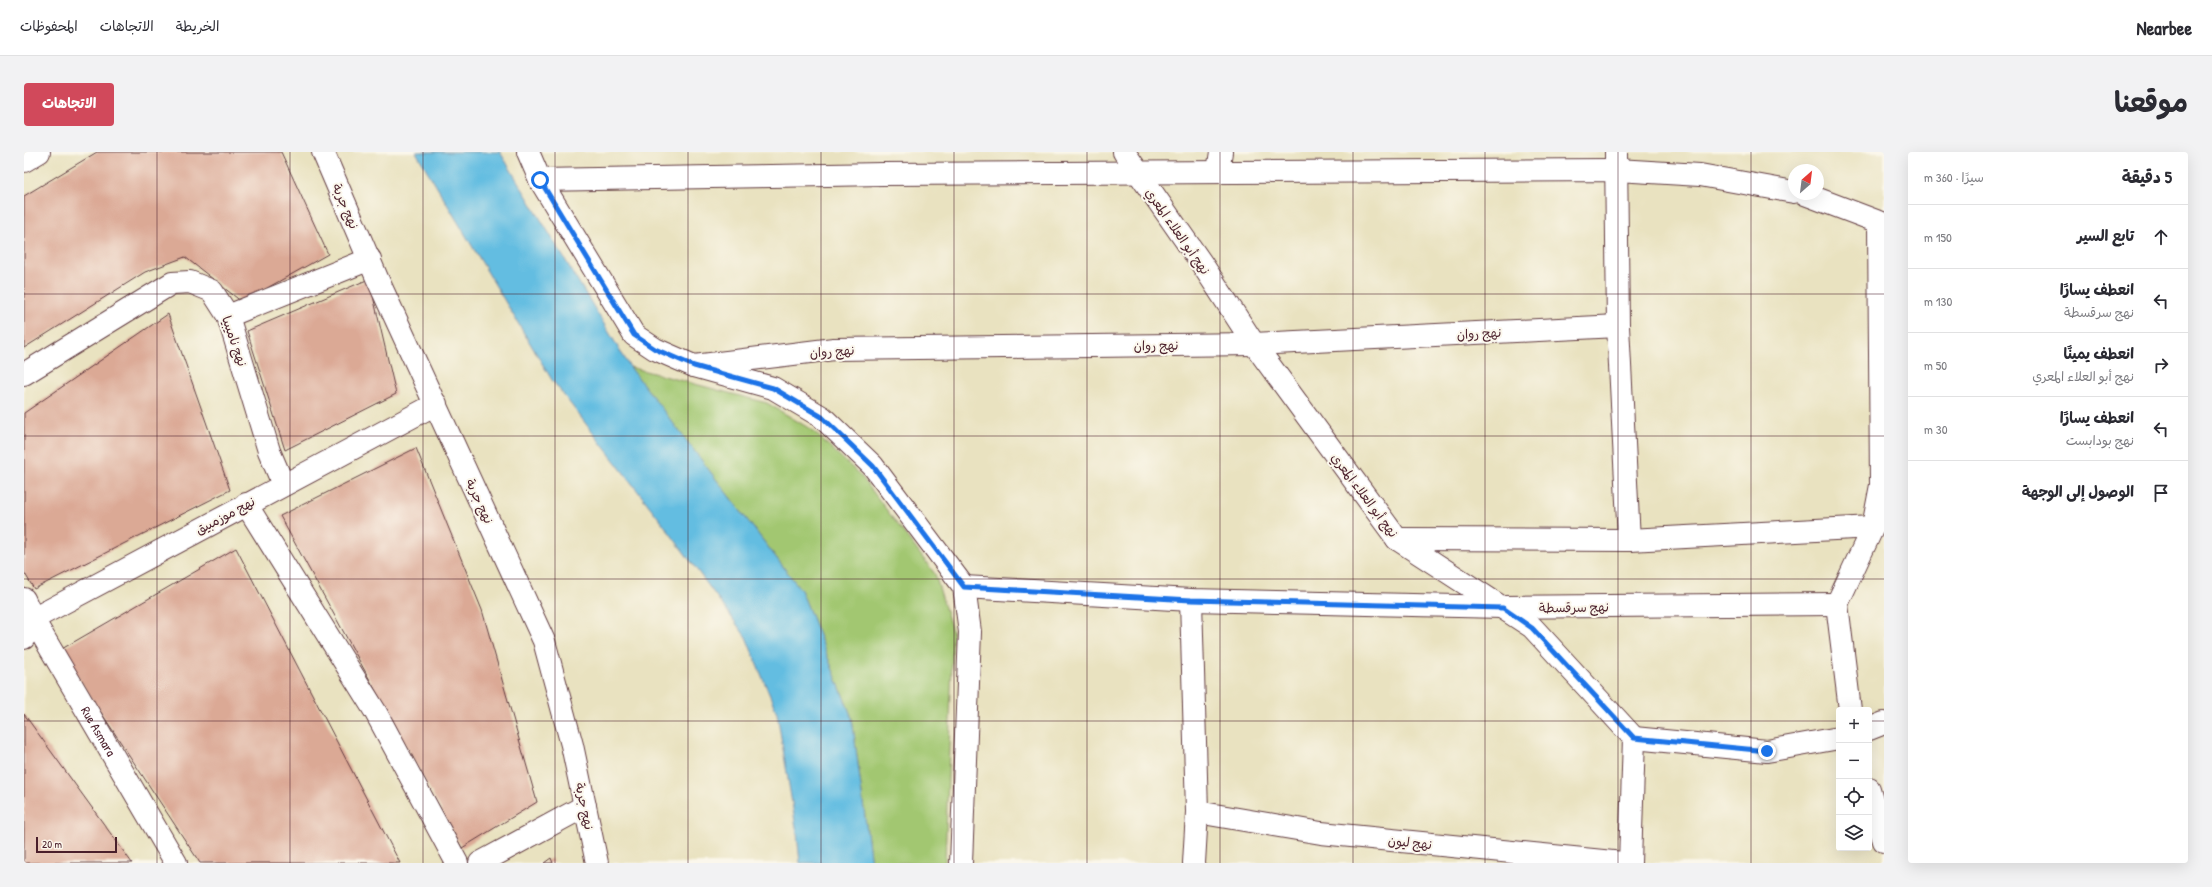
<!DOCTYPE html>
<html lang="ar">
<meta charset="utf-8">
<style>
:root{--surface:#fff;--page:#f2f2f3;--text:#2b2b33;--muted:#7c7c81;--line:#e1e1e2;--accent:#d1495b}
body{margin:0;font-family:"Patrick Hand","Playpen Sans Arabic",sans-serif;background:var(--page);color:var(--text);direction:rtl}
.controls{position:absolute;right:12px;bottom:12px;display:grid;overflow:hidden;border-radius:4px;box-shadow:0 4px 16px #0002}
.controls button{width:36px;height:36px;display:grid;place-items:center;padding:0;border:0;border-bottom:1px solid var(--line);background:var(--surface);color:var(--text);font:20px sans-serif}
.compass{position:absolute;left:1764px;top:12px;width:36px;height:36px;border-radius:50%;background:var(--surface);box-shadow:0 4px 16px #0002;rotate:28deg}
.scale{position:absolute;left:12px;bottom:10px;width:81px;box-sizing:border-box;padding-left:4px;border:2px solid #4a1f2b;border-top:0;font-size:11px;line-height:14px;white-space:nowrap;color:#4a1f2b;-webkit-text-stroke:3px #fbf7ec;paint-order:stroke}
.stop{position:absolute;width:12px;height:12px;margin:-9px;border:3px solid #1a73e8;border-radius:50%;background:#fff}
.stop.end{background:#1a73e8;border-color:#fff;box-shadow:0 1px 4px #0008}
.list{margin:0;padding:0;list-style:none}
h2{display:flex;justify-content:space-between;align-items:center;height:52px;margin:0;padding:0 16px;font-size:17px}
h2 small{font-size:13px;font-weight:400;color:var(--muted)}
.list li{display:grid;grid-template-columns:26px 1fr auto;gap:12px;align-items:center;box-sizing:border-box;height:64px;padding:0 16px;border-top:1px solid var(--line)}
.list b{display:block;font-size:15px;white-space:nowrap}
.list p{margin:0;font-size:13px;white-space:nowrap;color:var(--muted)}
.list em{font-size:13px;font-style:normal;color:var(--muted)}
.icon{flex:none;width:22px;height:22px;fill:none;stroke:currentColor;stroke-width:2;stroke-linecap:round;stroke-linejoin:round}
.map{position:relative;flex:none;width:1860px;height:711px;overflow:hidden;direction:ltr;border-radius:4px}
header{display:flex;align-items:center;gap:24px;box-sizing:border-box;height:56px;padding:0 20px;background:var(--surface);border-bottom:1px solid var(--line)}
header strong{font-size:19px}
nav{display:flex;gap:22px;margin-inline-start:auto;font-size:14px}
.intro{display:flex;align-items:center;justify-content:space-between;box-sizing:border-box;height:96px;padding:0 24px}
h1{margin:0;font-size:28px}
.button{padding:10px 18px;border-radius:4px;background:var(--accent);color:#fff;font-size:14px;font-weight:700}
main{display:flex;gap:24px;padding:0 24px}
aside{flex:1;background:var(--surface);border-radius:4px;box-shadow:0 4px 16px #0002}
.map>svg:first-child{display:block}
.green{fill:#a2c771;stroke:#76734e}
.water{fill:#64bde1;stroke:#576e86}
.building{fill:#dba995}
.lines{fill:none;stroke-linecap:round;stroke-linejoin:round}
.minor-casing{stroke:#623c41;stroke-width:24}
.minor{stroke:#fff;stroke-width:22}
.route{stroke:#1a73e8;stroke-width:5}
.grid{fill:none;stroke:#4a1f2b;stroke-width:1;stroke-opacity:0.55}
.labels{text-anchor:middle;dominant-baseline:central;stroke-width:4;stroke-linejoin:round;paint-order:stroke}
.street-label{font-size:13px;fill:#4a1f2b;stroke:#fbf7ec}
</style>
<header>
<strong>Nearbee</strong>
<nav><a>الخريطة</a><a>الاتجاهات</a><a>المحفوظات</a></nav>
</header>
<div class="intro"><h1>موقعنا</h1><a class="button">الاتجاهات</a></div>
<main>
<aside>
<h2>5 دقيقة<small>سيرًا · 360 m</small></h2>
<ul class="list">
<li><svg class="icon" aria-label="ahead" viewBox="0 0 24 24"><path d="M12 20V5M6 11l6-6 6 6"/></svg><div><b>تابع السير</b></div><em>150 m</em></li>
<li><svg class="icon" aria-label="left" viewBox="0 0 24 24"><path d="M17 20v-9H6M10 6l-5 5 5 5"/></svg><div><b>انعطف يسارًا</b><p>نهج سرقسطة</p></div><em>130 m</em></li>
<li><svg class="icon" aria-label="right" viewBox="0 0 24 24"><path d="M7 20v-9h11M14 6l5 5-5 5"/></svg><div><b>انعطف يمينًا</b><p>نهج أبو العلاء المعري</p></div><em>50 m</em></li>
<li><svg class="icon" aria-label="left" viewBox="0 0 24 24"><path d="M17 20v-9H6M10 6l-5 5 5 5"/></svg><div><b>انعطف يسارًا</b><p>نهج بودابست</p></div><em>30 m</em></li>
<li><svg class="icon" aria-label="arrive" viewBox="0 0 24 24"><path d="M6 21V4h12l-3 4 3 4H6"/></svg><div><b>الوصول إلى الوجهة</b></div></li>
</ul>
</aside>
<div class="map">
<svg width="1860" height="711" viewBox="0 0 1860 711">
<rect width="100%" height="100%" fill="#fbf7ec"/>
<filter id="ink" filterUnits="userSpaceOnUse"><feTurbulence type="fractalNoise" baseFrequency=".025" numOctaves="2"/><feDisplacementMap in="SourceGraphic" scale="8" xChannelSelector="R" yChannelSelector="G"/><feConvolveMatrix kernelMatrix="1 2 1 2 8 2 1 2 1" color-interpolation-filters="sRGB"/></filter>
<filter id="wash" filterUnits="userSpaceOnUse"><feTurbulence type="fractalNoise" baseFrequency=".012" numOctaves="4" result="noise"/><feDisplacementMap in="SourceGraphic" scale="16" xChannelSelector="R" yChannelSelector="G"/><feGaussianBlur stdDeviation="0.9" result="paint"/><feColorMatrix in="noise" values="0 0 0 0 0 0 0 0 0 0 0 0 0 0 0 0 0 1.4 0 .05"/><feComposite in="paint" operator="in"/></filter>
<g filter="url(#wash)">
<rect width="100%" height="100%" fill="#e9e2c0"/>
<path class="green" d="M606 215 743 251 788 278 837 324 911 422 929 482 921 711H847L828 566 777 438Z"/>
<path class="water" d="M392 0H476L606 215 777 438 828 566 847 711H776L773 681 753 561 722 485 640 373 528 228Z"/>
<g id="blocks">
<g class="building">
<path d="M73 0H257L304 102 218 150 161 105 121 120 0 196V44Z"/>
<path d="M345 127 372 242 261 298 223 179Z"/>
<path d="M144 162 206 338 10 437 0 420V261Z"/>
<path d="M392 296 458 458 513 650 438 696 256 364Z"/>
<path d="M212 396 376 711H176L36 498Z"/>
<path d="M0 562 108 711H0Z"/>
<path d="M527 706 529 711H520Z"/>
</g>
</g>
</g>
<g filter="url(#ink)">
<use href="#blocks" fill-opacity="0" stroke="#623c41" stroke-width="1"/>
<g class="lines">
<g class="minor-casing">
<g id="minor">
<path d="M299 0 353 126 520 489 548 593 573 711"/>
<path d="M504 0 516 28 610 183 631 197 670 214 749 236 798 265 849 314 940 435 946 480 937 711"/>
<path d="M1100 0 1178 112 1230 192 1373 387 1508 475 1610 586 1606 711"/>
<path d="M1592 0 1594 174 1605 388"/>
<path d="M0 9 15 0"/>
<path d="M1194 19 1197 0"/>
<path d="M516 28 859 22 1593 18 1676 23 1770 40"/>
<path d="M1781 42 1860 72"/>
<path d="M204 164 346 107"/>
<path d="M670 214 810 197 1230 192 1594 174"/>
<path d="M0 222 148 131 166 130 188 139 204 164 245 299 259 332"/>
<path d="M222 352 351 559 433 711"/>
<path d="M1373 387 1605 388 1849 375 1857 333 1855 70"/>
<path d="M940 435 1167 448 1479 455 1813 452"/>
<path id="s1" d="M0 447 9 467 152 711"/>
<path d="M1167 448 1173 660 1170 711"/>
<path d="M1813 452 1826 558"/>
<path d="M1813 452 1849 375"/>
<path d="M0 486 9 467 412 252"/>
<path d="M1845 577 1860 571"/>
<path d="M1610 586 1743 599 1815 586"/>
<path d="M1845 637 1860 689"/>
<path d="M1173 660 1297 681 1599 711"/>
<path d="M456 711 561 654"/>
</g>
</g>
<use href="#minor" class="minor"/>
</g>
</g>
<g class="lines" filter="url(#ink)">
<path class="route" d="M516 28 610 183 631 197 670 214 749 236 798 265 849 314 940 435 1167 448 1479 456 1508 476 1610 586 1743 599"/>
</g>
<path class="grid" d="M133 0V711M266 0V711M399 0V711M531 0V711M664 0V711M797 0V711M930 0V711M1063 0V711M1196 0V711M1329 0V711M1461 0V711M1594 0V711M1727 0V711M0 142H1860M0 284H1860M0 427H1860M0 569H1815M1845 569H1860"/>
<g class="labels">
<g class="street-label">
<text transform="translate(322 54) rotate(67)">نهج جربة</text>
<text transform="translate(1154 79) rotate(55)">نهج أبو العلاء المعري</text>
<text transform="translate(1455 181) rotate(-3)">نهج روان</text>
<text transform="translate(211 189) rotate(71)">نهج ناميبيا</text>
<text transform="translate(1132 193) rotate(-1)">نهج روان</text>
<text transform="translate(808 199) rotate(-4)">نهج روان</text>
<text transform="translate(1341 343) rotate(53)">نهج أبو العلاء المعري</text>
<text transform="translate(456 349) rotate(65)">نهج جربة</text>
<text transform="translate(201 363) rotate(-28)">نهج موزمبيق</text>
<text transform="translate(1550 455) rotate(-1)">نهج سرقسطة</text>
<text stroke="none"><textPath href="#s1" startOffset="152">Rue Asmara</textPath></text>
<text transform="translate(561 654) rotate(78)">نهج جربة</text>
<text transform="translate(1386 690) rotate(6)">نهج ليون</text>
</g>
</g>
</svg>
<div class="controls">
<button>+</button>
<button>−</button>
<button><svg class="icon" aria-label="locate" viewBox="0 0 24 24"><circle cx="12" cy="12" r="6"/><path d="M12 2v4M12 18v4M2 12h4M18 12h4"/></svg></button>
<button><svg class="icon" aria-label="layers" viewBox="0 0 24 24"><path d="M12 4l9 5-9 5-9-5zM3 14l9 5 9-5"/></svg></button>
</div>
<svg class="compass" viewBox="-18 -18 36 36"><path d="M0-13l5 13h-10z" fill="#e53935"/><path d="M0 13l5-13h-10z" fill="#7c7c81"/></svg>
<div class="scale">20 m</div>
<div class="stop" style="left:516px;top:28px"></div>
<div class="stop end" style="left:1743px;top:599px"></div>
</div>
</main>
